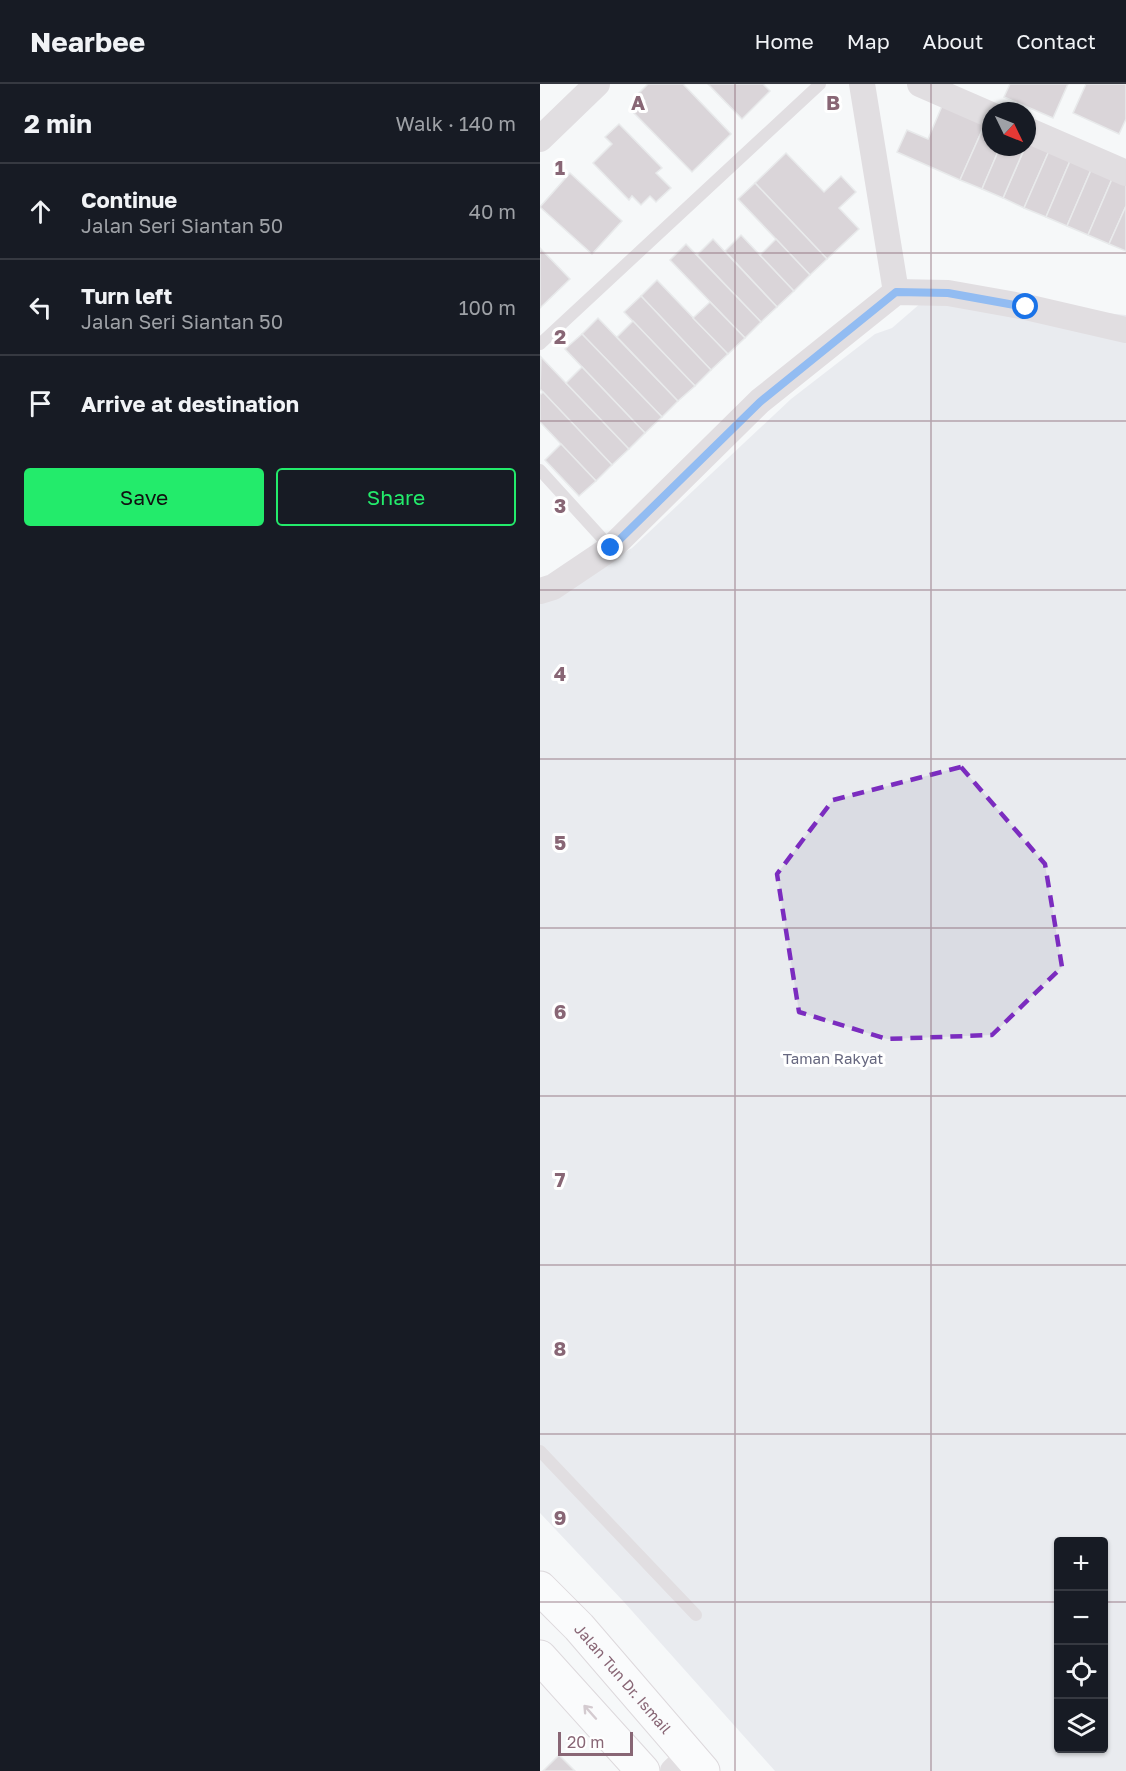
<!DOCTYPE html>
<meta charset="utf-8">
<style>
:root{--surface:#171b24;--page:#20242c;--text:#f1f3f6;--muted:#9ea1a6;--line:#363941;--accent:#23eb6b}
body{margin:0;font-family:"Golos Text",sans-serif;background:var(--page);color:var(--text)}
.controls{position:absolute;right:18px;bottom:18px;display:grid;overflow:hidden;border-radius:6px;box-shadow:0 2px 4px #0004}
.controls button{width:54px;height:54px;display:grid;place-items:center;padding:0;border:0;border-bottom:2px solid var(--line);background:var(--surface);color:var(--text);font:30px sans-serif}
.compass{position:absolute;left:442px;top:18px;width:54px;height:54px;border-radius:50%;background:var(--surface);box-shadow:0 2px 4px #0004;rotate:133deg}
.scale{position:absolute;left:18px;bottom:15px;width:75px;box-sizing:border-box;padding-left:6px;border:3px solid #886675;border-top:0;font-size:16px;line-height:21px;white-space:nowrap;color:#886675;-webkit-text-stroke:4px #fff;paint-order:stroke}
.stop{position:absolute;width:18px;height:18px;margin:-14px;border:4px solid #1a73e8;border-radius:50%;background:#fff}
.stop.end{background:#1a73e8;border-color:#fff;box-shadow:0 2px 6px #0008}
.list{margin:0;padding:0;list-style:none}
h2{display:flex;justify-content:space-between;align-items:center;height:78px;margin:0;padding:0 24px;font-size:26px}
h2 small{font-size:20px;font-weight:400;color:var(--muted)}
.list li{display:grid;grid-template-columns:39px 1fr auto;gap:18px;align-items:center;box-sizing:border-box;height:96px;padding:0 24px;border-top:2px solid var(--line)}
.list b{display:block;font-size:22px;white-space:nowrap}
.list p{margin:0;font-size:20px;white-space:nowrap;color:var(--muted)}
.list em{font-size:20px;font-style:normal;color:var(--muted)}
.actions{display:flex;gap:12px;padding:18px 24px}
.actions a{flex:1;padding:14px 0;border:2px solid var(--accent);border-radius:6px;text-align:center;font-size:21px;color:var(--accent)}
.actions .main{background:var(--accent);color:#111}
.icon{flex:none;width:33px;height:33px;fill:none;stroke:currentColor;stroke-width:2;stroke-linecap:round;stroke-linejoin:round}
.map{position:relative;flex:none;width:586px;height:1687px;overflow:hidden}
header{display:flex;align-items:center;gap:36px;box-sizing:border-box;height:84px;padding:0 30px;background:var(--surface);border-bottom:2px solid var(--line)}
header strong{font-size:28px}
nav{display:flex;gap:33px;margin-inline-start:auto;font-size:21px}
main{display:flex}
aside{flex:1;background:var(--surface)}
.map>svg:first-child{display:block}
.green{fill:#dadce3;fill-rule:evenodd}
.building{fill:#b9aab2;stroke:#d8dada;stroke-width:1.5}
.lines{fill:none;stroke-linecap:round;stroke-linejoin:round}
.secondary-casing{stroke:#bfb3b8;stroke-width:35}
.lane{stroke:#c8bfc3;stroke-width:12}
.street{stroke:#c8bfc3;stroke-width:26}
.secondary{stroke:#fff;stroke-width:33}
.oneway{stroke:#ac949e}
.route{stroke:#1a73e8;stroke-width:8}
.marked{fill:none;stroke:#7b2cbf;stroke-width:4.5;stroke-dasharray:12 8;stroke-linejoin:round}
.grid{fill:none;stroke:#886675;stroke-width:1.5;stroke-opacity:0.55}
.labels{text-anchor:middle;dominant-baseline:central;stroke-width:6;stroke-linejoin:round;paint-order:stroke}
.park-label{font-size:15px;fill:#66677f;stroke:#fff}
.street-label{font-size:15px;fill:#886675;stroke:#fff}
.grid-label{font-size:20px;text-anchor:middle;font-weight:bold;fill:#886675;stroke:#fff;stroke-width:6;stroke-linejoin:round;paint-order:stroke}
</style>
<header>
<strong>Nearbee</strong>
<nav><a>Home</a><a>Map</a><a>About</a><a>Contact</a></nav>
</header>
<main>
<aside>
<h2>2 min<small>Walk · 140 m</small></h2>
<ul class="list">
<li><svg class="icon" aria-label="ahead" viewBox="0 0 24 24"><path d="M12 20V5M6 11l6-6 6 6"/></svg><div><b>Continue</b><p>Jalan Seri Siantan 50</p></div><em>40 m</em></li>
<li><svg class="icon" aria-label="left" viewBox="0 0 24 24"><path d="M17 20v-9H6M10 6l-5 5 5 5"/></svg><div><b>Turn left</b><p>Jalan Seri Siantan 50</p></div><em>100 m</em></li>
<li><svg class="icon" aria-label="arrive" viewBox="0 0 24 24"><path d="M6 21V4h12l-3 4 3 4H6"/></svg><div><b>Arrive at destination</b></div></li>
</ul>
<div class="actions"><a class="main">Save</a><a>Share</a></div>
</aside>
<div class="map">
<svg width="586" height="1687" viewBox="0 0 586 1687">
<rect width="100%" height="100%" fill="#f6f8f9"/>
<path class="green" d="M389 212 586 231V1687H235L84 1518 0 1429V518L92 464 251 315 335 250 352 244ZM518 1458H564V1664H518Z"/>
<g class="building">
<path d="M108 0H143L191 50 152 88 93 28 105 17 98 10Z"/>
<path d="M168 0H223L230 7 202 35Z"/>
<path d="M470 0H528L513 34 464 13Z"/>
<path d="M546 0H586V35L579 50 533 29Z"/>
<path d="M405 15 448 33 420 96 357 68 367 46 388 55Z"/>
<path d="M448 33 451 34V63H460L442 105 420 96Z"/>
<path d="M79 40 122 84 116 89 131 104 116 118 110 112 101 121 92 112 89 116 53 79 72 60 65 53Z"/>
<path d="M487 59 512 60 484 124 463 114Z"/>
<path d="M512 60 533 70 506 133 484 124Z"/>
<path d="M460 63H485L463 114 442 105Z"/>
<path d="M246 69 284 108 301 92 316 108 299 124 319 145 287 175 215 99Z"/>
<path d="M533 70 554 79 527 142 506 133Z"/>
<path d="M554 79 575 88 548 151 527 142Z"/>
<path d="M575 88 586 93V122L569 160 548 151Z"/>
<path d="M30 89 82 137 52 170 0 123Z"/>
<path d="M215 99 287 175 270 191 198 115Z"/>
<path d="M586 122V167L569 160Z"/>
<path d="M201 151 254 207 237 223 185 167Z"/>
<path d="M173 155 237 223 221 238 157 171Z"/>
<path d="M236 155 270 191 254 207 220 171Z"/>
<path d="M146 160 221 238 205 254 130 176Z"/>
<path d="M0 164 30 195 0 224Z"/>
<path d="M117 196 188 270 171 286 101 212Z"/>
<path d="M101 212 171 286 155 302 84 228Z"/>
<path d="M170 218 205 254 188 270 153 234Z"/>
<path d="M58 234 138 317 122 333 42 250Z"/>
<path d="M93 237 155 302 138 317 77 253Z"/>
<path d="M42 250 122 333 105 349 25 265Z"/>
<path d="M1 273 89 365 72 381 0 305Z"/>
<path d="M42 283 105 349 89 365 26 299Z"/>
<path d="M3 308 72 381 56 397 0 338V311Z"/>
<path d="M21 360 56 397 39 412 5 376Z"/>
<path d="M19 1671 35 1687H3Z"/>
</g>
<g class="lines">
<g class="secondary-casing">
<g id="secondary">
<path id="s1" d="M0 1504 39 1543 163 1687"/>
<path d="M0 1573 103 1687"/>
</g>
</g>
<g class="lane">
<path d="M0 260 280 0"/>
<path d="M0 386 71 464"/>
<path d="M0 1367 156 1531"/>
</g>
<g class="street">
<path d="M322 0 356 208"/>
<path d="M380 0 451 31"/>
<path d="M487 46 586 89"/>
<path d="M0 55 57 0"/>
<path d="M0 507 13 503 71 464 220 317 356 208 408 209 486 223 586 246"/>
<path d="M133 1687 150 1671"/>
</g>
<use href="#secondary" class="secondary"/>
</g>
<defs><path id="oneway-shaft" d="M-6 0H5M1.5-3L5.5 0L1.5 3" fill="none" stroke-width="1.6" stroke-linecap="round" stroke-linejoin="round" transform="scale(1.5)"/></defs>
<use class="oneway" href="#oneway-shaft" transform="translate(50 1628) rotate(-132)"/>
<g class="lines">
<path class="route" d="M71 464 220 318 356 208 408 209 486 223"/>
</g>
<path d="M0 0H586V1687H0ZM421 683 505 780 522 883 452 951 347 955 259 928 237 790 293 716Z" fill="#f6f8f9" fill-opacity=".55" fill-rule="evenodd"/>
<path class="marked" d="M421 683 505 780 522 883 452 951 347 955 259 928 237 790 293 716Z"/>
<path class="grid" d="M195 0V1687M391 0V1687M0 169H586M0 337H586M0 506H586M0 675H586M0 844H586M0 1012H586M0 1181H586M0 1350H586M0 1518H518M564 1518H586"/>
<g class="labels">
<g class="park-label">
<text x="293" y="974">Taman Rakyat</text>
</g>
<g class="street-label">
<text stroke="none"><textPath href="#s1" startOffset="123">Jalan Tun Dr. Ismail</textPath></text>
</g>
</g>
<g class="grid-label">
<text x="98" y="26">A</text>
<text x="293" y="26">B</text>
<text x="20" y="91">1</text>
<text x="20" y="260">2</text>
<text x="20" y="429">3</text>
<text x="20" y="597">4</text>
<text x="20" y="766">5</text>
<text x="20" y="935">6</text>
<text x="20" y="1103">7</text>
<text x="20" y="1272">8</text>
<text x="20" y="1441">9</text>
</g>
</svg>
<div class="controls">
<button>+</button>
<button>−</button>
<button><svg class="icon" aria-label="locate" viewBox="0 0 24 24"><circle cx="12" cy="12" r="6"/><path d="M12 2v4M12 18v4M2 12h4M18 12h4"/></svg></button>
<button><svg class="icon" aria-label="layers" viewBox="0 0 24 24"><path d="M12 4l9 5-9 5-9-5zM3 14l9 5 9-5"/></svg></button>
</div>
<svg class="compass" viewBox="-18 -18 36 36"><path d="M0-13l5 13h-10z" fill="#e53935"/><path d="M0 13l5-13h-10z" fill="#9ea1a6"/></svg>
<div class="scale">20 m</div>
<div class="stop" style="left:486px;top:223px"></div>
<div class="stop end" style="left:71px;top:464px"></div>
</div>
</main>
